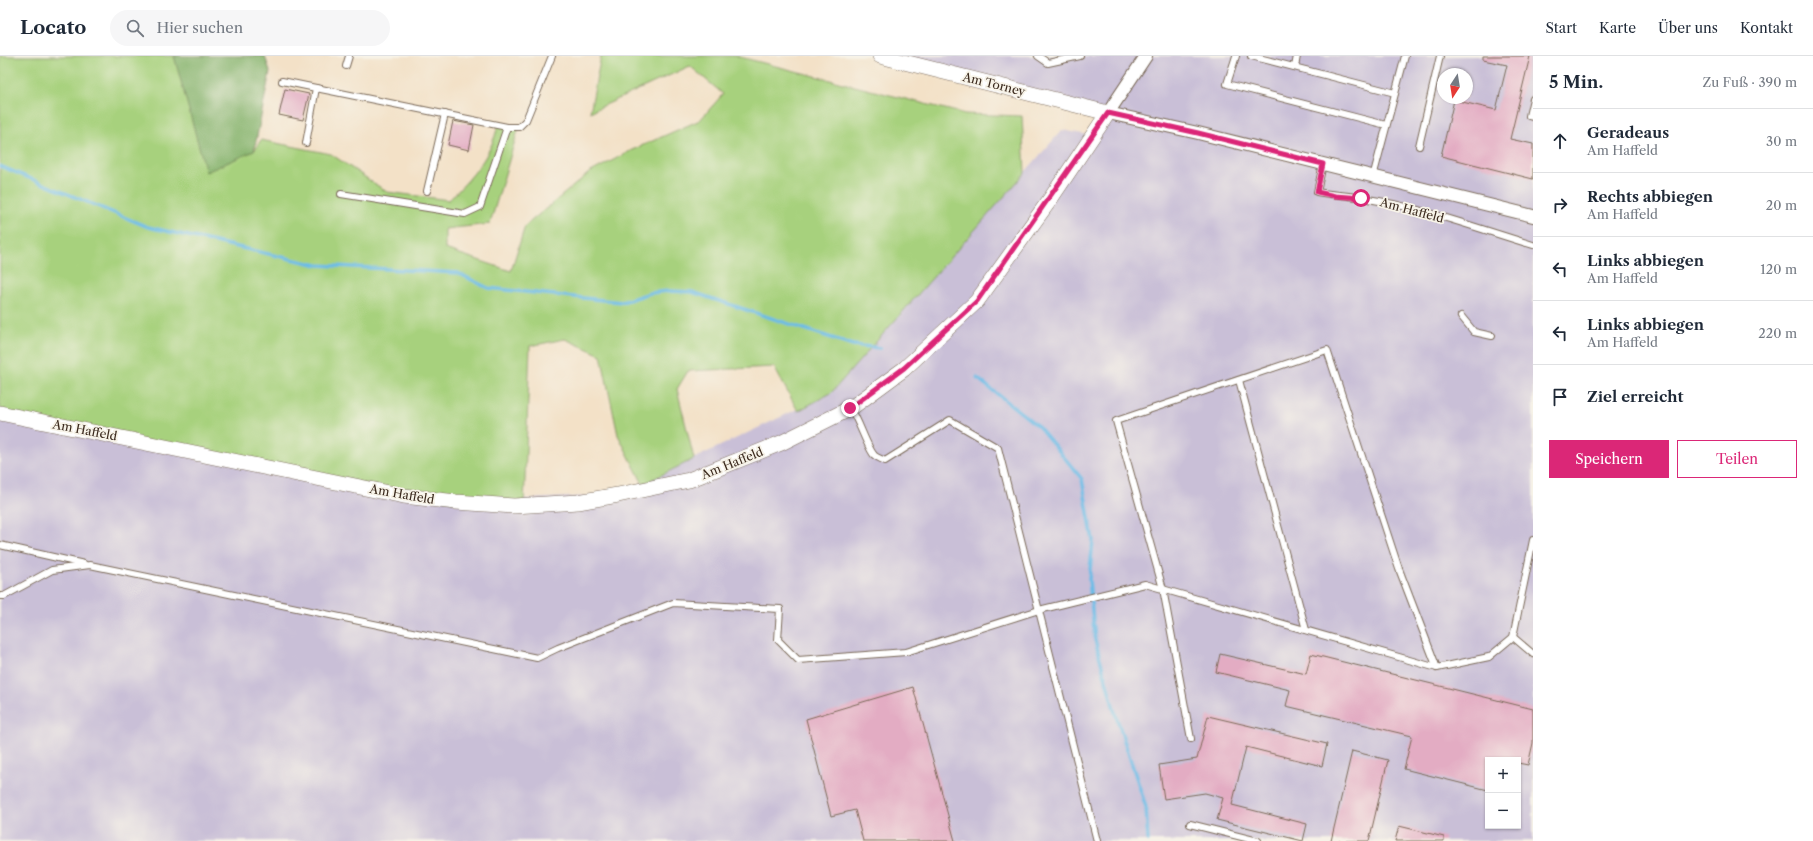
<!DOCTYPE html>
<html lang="de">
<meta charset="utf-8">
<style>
:root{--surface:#fff;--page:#f6f6f7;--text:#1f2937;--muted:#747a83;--line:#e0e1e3;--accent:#db2777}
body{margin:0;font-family:"Libre Caslon Text",serif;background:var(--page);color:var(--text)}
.controls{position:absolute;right:12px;bottom:12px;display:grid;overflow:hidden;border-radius:0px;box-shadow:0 1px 3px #0004}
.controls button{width:36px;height:36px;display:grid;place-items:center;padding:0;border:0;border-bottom:1px solid var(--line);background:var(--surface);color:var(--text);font:20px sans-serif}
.compass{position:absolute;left:1437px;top:12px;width:36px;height:36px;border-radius:50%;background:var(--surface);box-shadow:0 1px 3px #0004;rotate:192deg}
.stop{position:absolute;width:12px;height:12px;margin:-9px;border:3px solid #db2777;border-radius:50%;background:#fff}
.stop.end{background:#db2777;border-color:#fff;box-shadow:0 1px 4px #0008}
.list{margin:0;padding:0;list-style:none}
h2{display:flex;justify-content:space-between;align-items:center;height:52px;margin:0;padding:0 16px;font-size:17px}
h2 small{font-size:13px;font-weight:400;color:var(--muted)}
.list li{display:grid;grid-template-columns:26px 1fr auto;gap:12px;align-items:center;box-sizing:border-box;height:64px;padding:0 16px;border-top:1px solid var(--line)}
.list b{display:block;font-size:15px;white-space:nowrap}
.list p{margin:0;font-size:13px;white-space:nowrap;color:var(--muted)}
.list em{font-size:13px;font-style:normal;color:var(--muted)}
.actions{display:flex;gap:8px;padding:12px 16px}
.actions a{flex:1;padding:9px 0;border:1px solid var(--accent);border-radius:0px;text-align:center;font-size:14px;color:var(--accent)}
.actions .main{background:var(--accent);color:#fff}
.icon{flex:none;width:22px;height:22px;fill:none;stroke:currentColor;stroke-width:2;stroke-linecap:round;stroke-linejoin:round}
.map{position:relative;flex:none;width:1533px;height:785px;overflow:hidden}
header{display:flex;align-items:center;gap:24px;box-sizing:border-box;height:56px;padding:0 20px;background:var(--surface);border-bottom:1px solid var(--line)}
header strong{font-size:19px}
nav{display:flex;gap:22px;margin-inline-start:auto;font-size:14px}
.search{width:280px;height:36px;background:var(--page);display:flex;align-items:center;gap:10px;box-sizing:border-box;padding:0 14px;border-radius:22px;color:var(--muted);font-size:15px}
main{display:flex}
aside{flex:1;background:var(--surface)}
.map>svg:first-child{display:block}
.industrial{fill:#c9bfd7;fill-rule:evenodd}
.green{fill:#a7d17d;stroke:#717e4e}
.forest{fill:#85b36c;stroke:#606e45}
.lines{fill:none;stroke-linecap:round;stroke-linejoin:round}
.stream{stroke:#6cbce7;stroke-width:3.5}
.building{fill:#e3acc3}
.service-casing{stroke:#7b6a59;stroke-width:8}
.minor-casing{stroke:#7b6a59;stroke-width:14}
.tertiary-casing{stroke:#7b6a59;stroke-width:16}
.service{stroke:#fff;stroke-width:6}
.minor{stroke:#fff;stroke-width:12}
.tertiary{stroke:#fff;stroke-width:15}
.route{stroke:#db2777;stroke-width:5}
.labels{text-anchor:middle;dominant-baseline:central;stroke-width:3.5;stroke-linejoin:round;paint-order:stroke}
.street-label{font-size:12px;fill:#3b2a1e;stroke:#f7f3e8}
</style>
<header>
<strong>Locato</strong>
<div class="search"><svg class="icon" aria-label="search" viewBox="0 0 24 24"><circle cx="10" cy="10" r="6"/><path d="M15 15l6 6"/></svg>Hier suchen</div>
<nav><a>Start</a><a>Karte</a><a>Über uns</a><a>Kontakt</a></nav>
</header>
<main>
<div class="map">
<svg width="1533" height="785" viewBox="0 0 1533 785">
<rect width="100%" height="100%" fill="#f7f3e8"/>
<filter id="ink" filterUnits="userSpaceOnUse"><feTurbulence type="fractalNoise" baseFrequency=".025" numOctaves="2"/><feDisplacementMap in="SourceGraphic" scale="8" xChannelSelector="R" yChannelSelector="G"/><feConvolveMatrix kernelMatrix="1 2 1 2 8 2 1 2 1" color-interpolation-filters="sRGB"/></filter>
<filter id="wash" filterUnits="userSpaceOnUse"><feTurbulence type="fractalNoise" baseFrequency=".012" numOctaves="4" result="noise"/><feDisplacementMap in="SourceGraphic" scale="16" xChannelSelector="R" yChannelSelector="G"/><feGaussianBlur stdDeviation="0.9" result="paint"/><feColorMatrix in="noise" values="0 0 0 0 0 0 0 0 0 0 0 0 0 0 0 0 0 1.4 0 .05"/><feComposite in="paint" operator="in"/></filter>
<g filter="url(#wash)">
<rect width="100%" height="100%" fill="#f3e1c7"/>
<path class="industrial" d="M880 0H1533V785H0V357L456 446 618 439 831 337 1062 74 1093 80 1108 58ZM1443 18H1467V42H1443ZM1488 704H1518V770H1488Z"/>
<path class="green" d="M0 0H178L254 95 261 84 331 98 387 136 449 144C471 122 491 101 498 69L519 71 490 168 445 173V193L511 215 525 170 589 117 632 94 700 64 723 38 690 10 590 56 601 0H736L965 58 1022 60 1025 117 831 337 798 355 774 311 688 315 677 333 694 403 643 428 618 379 601 299 565 283 530 290 524 450 456 446 0 357Z"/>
<path class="forest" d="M174 0H265L270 16 254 95 206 116Z"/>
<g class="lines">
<g class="stream">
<path d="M0 110 148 171 318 209 458 217 488 232 622 246 650 237 669 235 692 236 853 289 880 292"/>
<path d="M977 322 1039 371 1082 423 1093 484 1089 524 1095 584 1115 657 1146 751 1148 785"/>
</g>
</g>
<g id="blocks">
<g class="building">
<path d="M1483 0H1530L1510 83 1533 88V123L1441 100 1454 44 1496 54 1507 9 1483 4Z"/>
<path d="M285 33 309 38 303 64 279 59Z"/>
<path d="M453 65 474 69 469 94 448 89Z"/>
<path d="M1220 598 1306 618 1311 598 1533 653V687L1528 709 1518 707V704H1488V734L1404 713 1412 680 1286 650 1290 634 1216 616Z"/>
<path d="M913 631 955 785H863L855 754 831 760 806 663Z"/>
<path d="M1208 660 1327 688 1322 710 1246 691 1232 749 1307 768 1303 785 1217 764 1223 742 1205 737 1164 743 1159 709 1197 703Z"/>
<path d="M1352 695 1388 704 1369 785H1331Z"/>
<path d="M1399 770 1444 781V785H1395Z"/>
</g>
</g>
</g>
<g filter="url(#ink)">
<use href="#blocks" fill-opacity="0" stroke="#7b6a59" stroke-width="1"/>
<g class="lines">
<g class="service-casing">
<g id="service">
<path d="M1038 0 1048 7 1080 0"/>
<path d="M1236 0 1227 28 1386 69"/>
<path d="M1251 0 1395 37"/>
<path d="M346 10 349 0"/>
<path d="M1295 11 1297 0"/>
<path d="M282 25 316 32 306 87"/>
<path d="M316 32 507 71"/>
<path d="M1533 43 1529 60 1533 61"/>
<path d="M1419 90 1440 0"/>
<path d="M1323 108 1317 136C1332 139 1347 139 1362 142 1420 151 1477 172 1533 189"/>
<path d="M1373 121 1405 0"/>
<path d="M427 135 445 58"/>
<path d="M341 138 465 158 480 151 507 71H519L526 64 552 0"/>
<path d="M1461 260 1474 276 1492 280"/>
<path d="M1239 324 1306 574"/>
<path d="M851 353C859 365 867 391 874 399 877 402 882 403 885 405L950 364 998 392 1097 785"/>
<path d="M0 489 84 508"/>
<path d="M0 540H4L52 514 90 509 537 602 558 592 673 547 780 553 778 584 798 604 906 596 1039 554 1145 528 1437 612 1489 601 1513 581 1533 484"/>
<path d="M1513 581 1533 598"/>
<path d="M1191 683 1163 533 1116 365 1327 294 1399 513 1437 612"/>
<path d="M1190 768 1258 785"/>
</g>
</g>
<g class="minor-casing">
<path id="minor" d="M1146 0 1108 57 1198 77 1533 160"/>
</g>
<g class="tertiary-casing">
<path id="tertiary" d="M0 357 404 440 456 446 514 450 578 446 618 439 689 424 781 387 851 352 904 313 977 245 1049 145 1108 57 880 0"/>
</g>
<use href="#service" class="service"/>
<use href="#minor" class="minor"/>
<use href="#tertiary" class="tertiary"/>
</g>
</g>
<g class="lines" filter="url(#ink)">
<path class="route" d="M850 352 904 312 977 245 1108 57 1198 77 1323 108 1317 136 1335 140 1361 142"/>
</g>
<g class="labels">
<g class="street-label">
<text transform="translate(994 28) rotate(14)">Am Torney</text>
<text transform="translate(1412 154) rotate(15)">Am Haffeld</text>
<text transform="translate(85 374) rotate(11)">Am Haffeld</text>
<text transform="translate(732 407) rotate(-22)">Am Haffeld</text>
<text transform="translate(402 438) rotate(10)">Am Haffeld</text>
</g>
</g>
</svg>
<div class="controls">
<button>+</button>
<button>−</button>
</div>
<svg class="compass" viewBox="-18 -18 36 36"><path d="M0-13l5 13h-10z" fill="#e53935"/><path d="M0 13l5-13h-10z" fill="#747a83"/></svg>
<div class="stop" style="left:1361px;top:142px"></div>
<div class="stop end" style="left:850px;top:352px"></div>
</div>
<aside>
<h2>5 Min.<small>Zu Fuß · 390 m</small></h2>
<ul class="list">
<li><svg class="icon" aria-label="ahead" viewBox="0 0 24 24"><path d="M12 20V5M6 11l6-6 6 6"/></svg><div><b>Geradeaus</b><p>Am Haffeld</p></div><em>30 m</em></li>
<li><svg class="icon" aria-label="right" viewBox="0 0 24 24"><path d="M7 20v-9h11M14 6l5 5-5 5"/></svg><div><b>Rechts abbiegen</b><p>Am Haffeld</p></div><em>20 m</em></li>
<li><svg class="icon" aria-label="left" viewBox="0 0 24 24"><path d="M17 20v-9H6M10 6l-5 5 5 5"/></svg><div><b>Links abbiegen</b><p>Am Haffeld</p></div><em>120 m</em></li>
<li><svg class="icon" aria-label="left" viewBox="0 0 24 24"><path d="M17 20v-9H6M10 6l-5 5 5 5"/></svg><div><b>Links abbiegen</b><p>Am Haffeld</p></div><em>220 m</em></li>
<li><svg class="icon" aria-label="arrive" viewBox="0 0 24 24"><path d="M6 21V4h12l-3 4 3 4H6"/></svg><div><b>Ziel erreicht</b></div></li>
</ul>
<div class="actions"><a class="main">Speichern</a><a>Teilen</a></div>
</aside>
</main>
